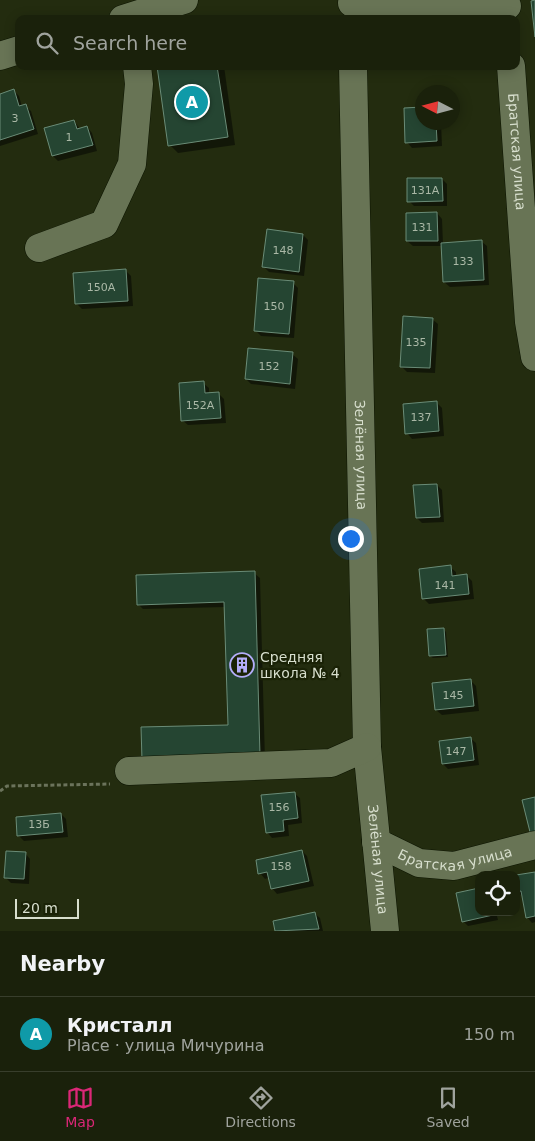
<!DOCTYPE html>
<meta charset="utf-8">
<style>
:root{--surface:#1a210b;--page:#232914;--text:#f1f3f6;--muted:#9fa39d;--line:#383e2c;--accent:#db2777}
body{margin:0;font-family:"DejaVu Sans",sans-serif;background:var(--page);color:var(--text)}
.controls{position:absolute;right:15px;bottom:15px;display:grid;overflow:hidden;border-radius:10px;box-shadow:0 2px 12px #0003}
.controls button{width:45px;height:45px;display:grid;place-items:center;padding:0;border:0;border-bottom:1px solid var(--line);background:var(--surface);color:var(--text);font:25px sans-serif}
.compass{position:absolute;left:415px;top:85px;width:45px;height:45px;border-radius:50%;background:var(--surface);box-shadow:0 2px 12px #0003;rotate:276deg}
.scale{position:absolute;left:15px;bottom:12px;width:64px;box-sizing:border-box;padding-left:5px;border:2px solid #d7decd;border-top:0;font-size:14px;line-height:18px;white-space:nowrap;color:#d7decd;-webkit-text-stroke:4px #1a2206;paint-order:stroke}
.you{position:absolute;left:350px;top:538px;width:18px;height:18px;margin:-12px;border:4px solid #fff;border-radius:50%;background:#1a73e8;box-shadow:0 0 0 8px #1a73e833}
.badge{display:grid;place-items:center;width:32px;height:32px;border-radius:50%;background:var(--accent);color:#fff;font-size:16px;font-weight:700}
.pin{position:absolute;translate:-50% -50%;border:2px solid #fff;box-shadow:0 1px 5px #0006}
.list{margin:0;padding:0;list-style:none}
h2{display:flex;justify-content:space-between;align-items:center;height:65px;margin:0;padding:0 20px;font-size:21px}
h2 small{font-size:16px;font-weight:400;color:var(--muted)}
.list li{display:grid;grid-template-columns:32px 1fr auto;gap:15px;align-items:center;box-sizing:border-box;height:75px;padding:0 20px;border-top:1px solid var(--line)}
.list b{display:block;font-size:19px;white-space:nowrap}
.list p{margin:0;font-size:16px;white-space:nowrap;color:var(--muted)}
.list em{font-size:16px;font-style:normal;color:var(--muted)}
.icon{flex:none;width:28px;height:28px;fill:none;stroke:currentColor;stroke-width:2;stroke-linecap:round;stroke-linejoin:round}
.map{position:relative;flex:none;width:535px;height:931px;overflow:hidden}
.search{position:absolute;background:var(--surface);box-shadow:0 2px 12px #0003;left:15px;right:15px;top:15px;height:55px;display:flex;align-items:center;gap:12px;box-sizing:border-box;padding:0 18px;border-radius:10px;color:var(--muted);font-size:19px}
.sheet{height:140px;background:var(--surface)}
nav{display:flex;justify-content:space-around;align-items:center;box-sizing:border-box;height:70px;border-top:1px solid var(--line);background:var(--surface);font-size:14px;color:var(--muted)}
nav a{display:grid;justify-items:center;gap:2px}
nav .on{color:var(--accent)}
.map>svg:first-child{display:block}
.shadow{fill:#0007}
.building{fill:#254532;stroke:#6a8c77}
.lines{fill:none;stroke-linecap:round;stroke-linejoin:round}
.minor-casing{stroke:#0c1400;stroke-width:29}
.path{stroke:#6b735b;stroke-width:3;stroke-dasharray:4 2.5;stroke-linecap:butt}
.minor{stroke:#687455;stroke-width:28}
.labels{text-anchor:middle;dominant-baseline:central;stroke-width:4.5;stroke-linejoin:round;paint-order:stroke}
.number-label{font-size:11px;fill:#aab8a6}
.street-label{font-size:14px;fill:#d7decd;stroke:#1a2206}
.poi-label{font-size:14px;fill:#d7decd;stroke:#1a2206;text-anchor:start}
</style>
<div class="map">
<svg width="535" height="931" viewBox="0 0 535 931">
<rect width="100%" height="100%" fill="#232c0f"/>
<g class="shadow">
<path d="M158 66H224L235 145 178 153 170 145Z"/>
<path d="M14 91 19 96 22 107 25 106 31 111 38 134 0 146V95Z"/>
<path d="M422 108V122H441L442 146 412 148 407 142 405 109Z"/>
<path d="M74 121 80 129 87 127 92 133 97 151 58 161 53 156 46 129Z"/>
<path d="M442 179 447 184V206H414L409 201Z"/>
<path d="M437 213 442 219 443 244 481 241 487 246 489 285 450 287 444 282 442 246H413L407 241Z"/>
<path d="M303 235 308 240 304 276 269 272 264 267Z"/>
<path d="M126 271 131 276 133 306 82 309 76 303Z"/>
<path d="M293 283 298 288 294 338 261 336 255 330Z"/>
<path d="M432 319 438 324 435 373 407 372 401 366Z"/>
<path d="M292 354 298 359 295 389 251 384 246 379Z"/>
<path d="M203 383 209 388V394L218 393 224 399 226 423 188 425 182 420Z"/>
<path d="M437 403 442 408 444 436 412 439 407 433Z"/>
<path d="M437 485 442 490 444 522 422 523 417 518Z"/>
<path d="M450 567 456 572V577L467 576 472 581 474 599 429 604 424 599Z"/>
<path d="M254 573 260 578 265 761 229 726 226 607 143 609 138 604Z"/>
<path d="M443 629 446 632 448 657 433 658 430 656Z"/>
<path d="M471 681 476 686 479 711 442 715 436 710Z"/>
<path d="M470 738 476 743 479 765 448 769 443 764 440 742Z"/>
<path d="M294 793 300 798 302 823 288 825 289 836 272 838 267 832Z"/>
<path d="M61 814 66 819 68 837 24 841 19 836Z"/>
<path d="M302 851 307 856 314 886 277 894 272 888 270 877 265 879 260 873Z"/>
<path d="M25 853 30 859 29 884 11 883 5 877Z"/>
<path d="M535 873V922L532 923 527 917 523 896 516 892V877Z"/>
<path d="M479 912H496L498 920 468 926 463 921Z"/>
<path d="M314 913 320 918 323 931H277L274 922Z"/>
</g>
<g class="building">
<path d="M535 0V37L531 1Z"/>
<path d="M157 66H217L228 137 168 146Z"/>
<path d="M14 89 19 106 26 104 34 129 0 140V94Z"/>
<path d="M422 107V122H436L437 141 405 143 404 108Z"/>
<path d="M74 120 77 129 87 126 93 145 52 156 44 128Z"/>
<path d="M407 178H442L443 201 407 202Z"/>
<path d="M437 212 438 241H406V213Z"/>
<path d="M267 229 303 234 299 272 262 267Z"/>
<path d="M482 240 484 280 443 282 441 243Z"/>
<path d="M126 269 128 301 75 304 73 273Z"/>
<path d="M258 278 294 281 289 334 254 331Z"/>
<path d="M403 316 433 318 430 368 400 367Z"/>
<path d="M248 348 293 352 290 384 245 379Z"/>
<path d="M204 381 205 393 219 392 221 418 181 421 179 383Z"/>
<path d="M437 401 439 431 405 434 403 404Z"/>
<path d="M437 484 440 517 416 518 413 485Z"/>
<path d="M451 565 452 576 467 574 469 594 422 599 419 569Z"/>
<path d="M255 571 260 756 142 760 141 727 228 725 224 602 137 605 136 575Z"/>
<path d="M444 628 446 655 429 656 427 629Z"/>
<path d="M471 679 474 706 435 710 432 683Z"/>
<path d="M471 737 474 760 442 764 439 741Z"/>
<path d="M295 792 298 818 283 820 284 831 266 833 261 795Z"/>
<path d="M535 797V835L531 836 522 800Z"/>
<path d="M61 813 63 832 17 836 16 817Z"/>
<path d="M302 850 309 881 271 889 267 872 258 874 256 860Z"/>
<path d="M6 851 26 852 24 879 4 878Z"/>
<path d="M535 872V916L526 918 521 891 516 892V875Z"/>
<path d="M479 888V912H493V915L462 922 456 893Z"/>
<path d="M315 912 319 929 275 931 273 921Z"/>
</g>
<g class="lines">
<g class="minor-casing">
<g id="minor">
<path d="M352 3 507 6"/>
<path d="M123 19 184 0"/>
<path d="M0 56 19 50"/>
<path id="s1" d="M353 66 367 747 385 931"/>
<path id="s2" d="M511 66 529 322 535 357"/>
<path d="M39 248 104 224 132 164 139 84 137 66"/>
<path d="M129 771 331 763 367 747"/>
<path id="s3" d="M376 842 419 863 454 866 535 845"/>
</g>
</g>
<path class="path" d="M0 791 7 786 110 784"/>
<use href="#minor" class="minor"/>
</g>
<defs>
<g id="building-ring" transform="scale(1.25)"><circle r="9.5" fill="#1a2206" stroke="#b3adf9" stroke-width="1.5"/><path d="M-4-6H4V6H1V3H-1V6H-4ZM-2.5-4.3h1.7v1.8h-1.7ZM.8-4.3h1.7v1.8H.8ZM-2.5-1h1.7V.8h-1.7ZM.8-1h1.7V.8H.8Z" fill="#b3adf9"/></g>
</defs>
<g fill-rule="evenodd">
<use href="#building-ring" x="242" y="665"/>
</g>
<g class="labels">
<g class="number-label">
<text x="15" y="118">3</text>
<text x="69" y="137">1</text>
<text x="425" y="190">131А</text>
<text x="422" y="227">131</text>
<text x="283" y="250">148</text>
<text x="463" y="261">133</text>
<text x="101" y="287">150А</text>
<text x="274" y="306">150</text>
<text x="416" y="342">135</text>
<text x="269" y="366">152</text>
<text x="200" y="405">152А</text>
<text x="421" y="417">137</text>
<text x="445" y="585">141</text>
<text x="453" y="695">145</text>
<text x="456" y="751">147</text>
<text x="279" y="807">156</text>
<text x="39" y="824">13Б</text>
<text x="281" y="866">158</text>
</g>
<g class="street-label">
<text stroke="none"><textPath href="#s2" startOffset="86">Братская улица</textPath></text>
<text stroke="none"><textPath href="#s1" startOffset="389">Зелёная улица</textPath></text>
<text stroke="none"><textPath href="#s3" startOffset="84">Братская улица</textPath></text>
<text stroke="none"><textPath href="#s1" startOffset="794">Зелёная улица</textPath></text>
</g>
<g class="poi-label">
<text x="260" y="657">Средняя<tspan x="260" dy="16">школа № 4</tspan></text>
</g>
</g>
</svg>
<div class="controls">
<button><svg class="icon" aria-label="locate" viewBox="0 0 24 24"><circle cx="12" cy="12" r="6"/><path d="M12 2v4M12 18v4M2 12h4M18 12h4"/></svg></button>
</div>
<svg class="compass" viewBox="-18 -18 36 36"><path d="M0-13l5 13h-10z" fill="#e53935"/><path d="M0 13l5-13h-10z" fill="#9fa39d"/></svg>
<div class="scale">20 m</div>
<div class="you"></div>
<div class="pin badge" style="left:192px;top:102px;background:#0f9aa8">A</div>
<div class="search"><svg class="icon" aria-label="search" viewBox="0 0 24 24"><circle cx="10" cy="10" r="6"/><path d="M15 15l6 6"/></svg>Search here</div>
</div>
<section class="sheet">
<h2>Nearby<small></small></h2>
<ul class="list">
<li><span class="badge" style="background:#0f9aa8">A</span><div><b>Кристалл</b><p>Place · улица Мичурина</p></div><em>150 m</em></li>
</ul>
</section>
<nav>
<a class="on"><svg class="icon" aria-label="map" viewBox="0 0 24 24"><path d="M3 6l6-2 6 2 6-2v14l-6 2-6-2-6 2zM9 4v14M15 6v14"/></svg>Map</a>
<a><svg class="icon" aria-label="directions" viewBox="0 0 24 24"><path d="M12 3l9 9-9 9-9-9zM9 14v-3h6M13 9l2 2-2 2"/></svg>Directions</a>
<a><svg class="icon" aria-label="saved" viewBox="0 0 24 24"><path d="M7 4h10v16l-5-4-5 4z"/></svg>Saved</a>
</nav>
